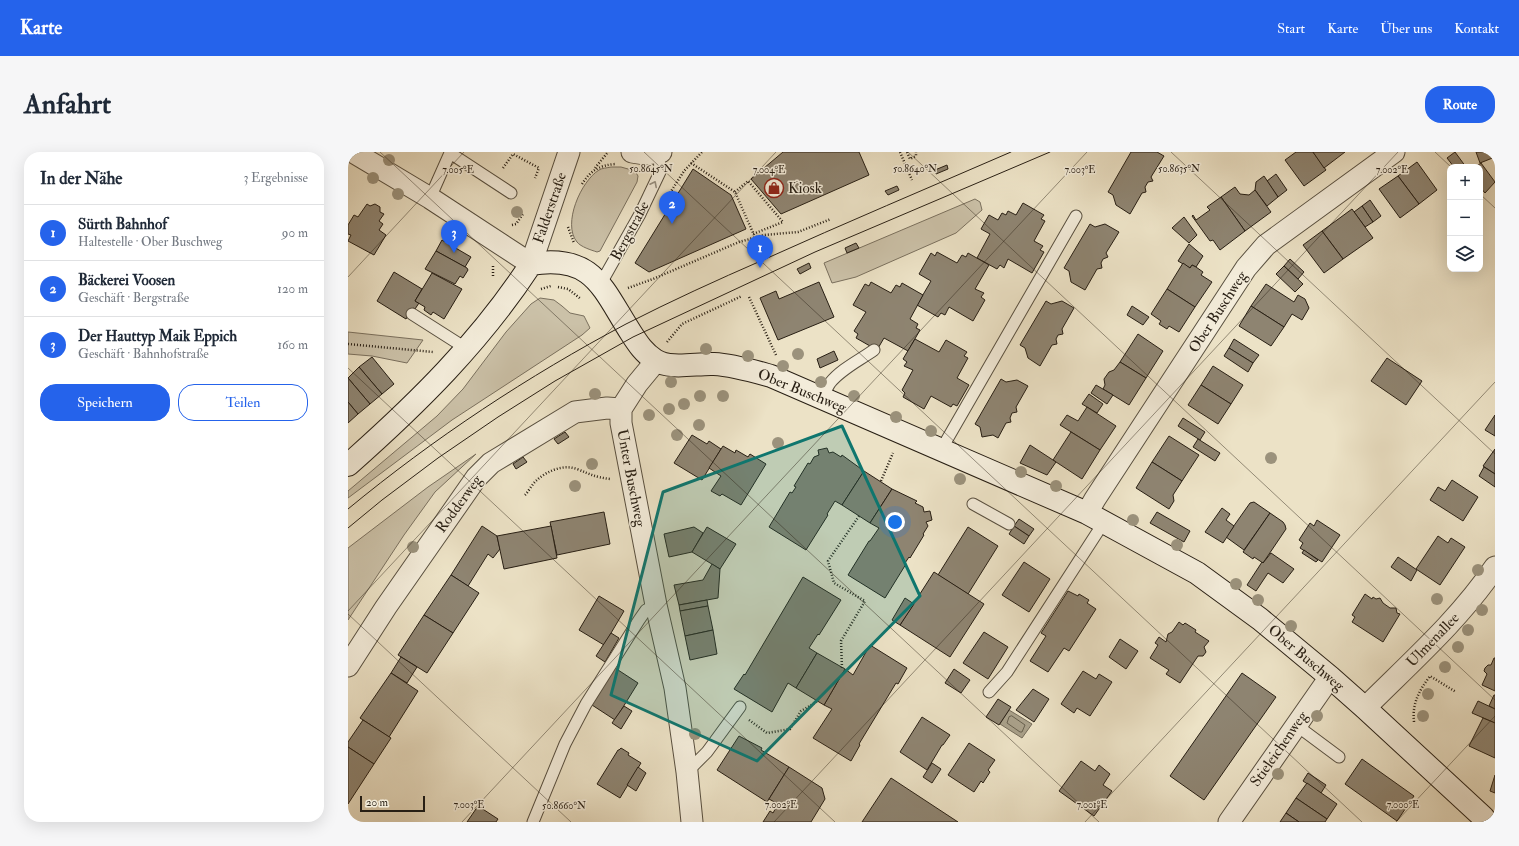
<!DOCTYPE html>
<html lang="de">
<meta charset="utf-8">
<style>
:root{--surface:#fff;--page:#f6f6f7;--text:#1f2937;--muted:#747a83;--line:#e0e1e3;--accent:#2563eb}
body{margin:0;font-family:"IM FELL Double Pica",serif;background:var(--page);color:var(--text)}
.controls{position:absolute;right:12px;top:12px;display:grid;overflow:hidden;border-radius:8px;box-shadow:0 4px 16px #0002}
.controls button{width:36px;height:36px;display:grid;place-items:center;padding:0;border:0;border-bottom:1px solid var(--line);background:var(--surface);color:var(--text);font:20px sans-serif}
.scale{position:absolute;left:12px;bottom:10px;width:65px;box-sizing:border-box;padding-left:4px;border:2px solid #281f14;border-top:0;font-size:11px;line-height:14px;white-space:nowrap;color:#281f14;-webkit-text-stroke:3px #f3ecda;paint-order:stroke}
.you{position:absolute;left:547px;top:370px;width:14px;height:14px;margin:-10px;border:3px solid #fff;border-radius:50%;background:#1a73e8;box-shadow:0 0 0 6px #1a73e833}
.badge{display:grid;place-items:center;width:26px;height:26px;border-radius:50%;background:var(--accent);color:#fff;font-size:13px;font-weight:700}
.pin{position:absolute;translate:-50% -33px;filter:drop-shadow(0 1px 2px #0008)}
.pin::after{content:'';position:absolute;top:21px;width:14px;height:12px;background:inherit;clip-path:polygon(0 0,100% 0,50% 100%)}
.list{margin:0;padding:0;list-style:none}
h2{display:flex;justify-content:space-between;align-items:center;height:52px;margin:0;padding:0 16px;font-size:17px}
h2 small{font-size:13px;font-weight:400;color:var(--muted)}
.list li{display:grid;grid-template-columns:26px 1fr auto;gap:12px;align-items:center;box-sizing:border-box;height:56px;padding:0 16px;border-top:1px solid var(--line)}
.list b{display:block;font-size:15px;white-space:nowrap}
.list p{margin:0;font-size:13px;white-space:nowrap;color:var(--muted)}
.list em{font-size:13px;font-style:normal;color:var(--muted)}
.actions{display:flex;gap:8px;padding:12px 16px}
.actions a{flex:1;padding:9px 0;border:1px solid var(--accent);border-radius:16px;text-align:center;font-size:14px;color:var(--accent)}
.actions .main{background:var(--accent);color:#fff}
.icon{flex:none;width:22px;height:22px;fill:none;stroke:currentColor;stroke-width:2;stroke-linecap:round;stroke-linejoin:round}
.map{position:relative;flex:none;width:1147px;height:670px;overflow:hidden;border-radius:16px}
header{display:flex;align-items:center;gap:24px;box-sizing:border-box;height:56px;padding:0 20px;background:var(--accent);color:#fff}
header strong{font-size:19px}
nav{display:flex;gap:22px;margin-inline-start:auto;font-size:14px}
.intro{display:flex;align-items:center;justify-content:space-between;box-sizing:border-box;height:96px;padding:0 24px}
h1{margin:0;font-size:28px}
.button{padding:10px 18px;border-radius:16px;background:var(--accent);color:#fff;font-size:14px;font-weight:700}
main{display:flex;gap:24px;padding:0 24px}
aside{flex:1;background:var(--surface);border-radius:16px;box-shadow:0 4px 16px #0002}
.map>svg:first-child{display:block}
.green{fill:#cbc1a8;stroke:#7a705e}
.water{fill:#a9a089;stroke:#756c5a}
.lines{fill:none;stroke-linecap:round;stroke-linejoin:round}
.shore{stroke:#68604e;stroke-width:1}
.building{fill:#8e8471;stroke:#281f14}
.lane-casing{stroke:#595040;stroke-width:13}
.street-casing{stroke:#595040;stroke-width:23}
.secondary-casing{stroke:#281f14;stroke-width:24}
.path{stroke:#281f14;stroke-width:2.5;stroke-dasharray:1 2;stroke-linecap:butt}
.lane{stroke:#f3ecda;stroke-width:11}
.street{stroke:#f3ecda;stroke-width:21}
.secondary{stroke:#f3ecda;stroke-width:22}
.tram{stroke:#281f14;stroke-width:1}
.tree{fill:#9b927c}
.oneway{stroke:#989081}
.marked{fill:#0f766e;fill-opacity:0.2;stroke:#0f766e;stroke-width:3;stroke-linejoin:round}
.ticks{fill:none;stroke:#281f14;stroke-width:1;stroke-opacity:0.45}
.labels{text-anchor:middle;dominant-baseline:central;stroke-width:3;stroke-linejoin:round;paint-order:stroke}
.poi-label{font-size:15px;fill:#281f14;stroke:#f3ecda;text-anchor:start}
.street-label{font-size:15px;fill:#281f14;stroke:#f3ecda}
.ticks-label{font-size:10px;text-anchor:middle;fill:#281f14;stroke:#f3ecda;stroke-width:3;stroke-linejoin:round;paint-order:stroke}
</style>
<header>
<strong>Karte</strong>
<nav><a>Start</a><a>Karte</a><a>Über uns</a><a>Kontakt</a></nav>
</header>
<div class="intro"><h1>Anfahrt</h1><a class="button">Route</a></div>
<main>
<aside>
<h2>In der Nähe<small>3 Ergebnisse</small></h2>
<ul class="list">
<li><span class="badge">1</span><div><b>Sürth Bahnhof</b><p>Haltestelle · Ober Buschweg</p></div><em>90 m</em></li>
<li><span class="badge">2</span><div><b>Bäckerei Voosen</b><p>Geschäft · Bergstraße</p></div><em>120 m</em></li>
<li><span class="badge">3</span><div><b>Der Hauttyp Maik Eppich</b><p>Geschäft · Bahnhofstraße</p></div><em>160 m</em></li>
</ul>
<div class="actions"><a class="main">Speichern</a><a>Teilen</a></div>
</aside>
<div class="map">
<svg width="1147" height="670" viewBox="0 0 1147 670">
<rect width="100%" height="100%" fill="#ece2c6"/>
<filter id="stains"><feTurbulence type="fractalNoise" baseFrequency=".005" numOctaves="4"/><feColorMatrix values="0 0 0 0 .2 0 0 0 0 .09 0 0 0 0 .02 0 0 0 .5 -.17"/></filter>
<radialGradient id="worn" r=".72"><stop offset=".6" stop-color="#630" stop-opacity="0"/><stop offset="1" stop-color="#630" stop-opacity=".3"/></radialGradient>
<g class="green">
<path d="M263 15H273L287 19 290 24 289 30 252 99 249 100C243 98 233 95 229 90 214 72 233 29 251 18 254 16 259 16 263 15Z"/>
<path d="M627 47 632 50 634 58 608 81 508 125 484 131 476 111Z"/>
<path d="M192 146 206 148 214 154 222 161 236 164 242 176 234 183 104 268 0 346V339L89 264 115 237 158 180 183 152Z"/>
<path d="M0 180 75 188 59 211 24 204 0 202Z"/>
<path d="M128 302 87 340 56 383 0 468V396L80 335Z"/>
</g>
<path class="water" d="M661 558 684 572 674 586 652 572Z"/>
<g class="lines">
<path class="shore" d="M664 564 677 573 674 580H672L659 571 661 565Z"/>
</g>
<g class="building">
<path d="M435 0H511L521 23 433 62 403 27Z"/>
<path d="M783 0H809L816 4 803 25 805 29 800 30 797 35 798 40 794 41 782 62 768 53 765 43 760 40Z"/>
<path d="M948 0H965L978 18 956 34 937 8Z"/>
<path d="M965 0H997L976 16Z"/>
<path d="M1107 0 1118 15H1106L1099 6Z"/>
<path d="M1128 0H1147V5L1132 11Z"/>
<path d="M1069 10 1089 38 1071 52 1050 24Z"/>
<path d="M1133 11 1147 30 1137 41 1132 35V15H1127Z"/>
<path d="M599 13 600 17 588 22 587 18Z"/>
<path d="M345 17 383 43 398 77 301 120 287 111Z"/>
<path d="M928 22 939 38 930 45 919 29Z"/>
<path d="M916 24 930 45 919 54 907 38 908 30Z"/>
<path d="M1050 24 1071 52 1052 66 1031 37Z"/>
<path d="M549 34 551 38 540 43 537 39Z"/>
<path d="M887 35 892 42 901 43 907 38 923 60 897 79 873 45Z"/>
<path d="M873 45 897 79 872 98 865 88 862 89 844 64 845 63 848 68 862 58 859 55Z"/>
<path d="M1022 48 1033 64 1025 70 1014 54Z"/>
<path d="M675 51 696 63 693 67 697 69 686 89 695 94 692 98 696 100 684 121 660 107 656 116 652 113 649 117 629 106 642 82 633 77 641 63 650 68 654 61 658 63 660 59 668 63Z"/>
<path d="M19 52 22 54 27 52 32 55V60L36 62 31 69 35 72 31 78 38 83 26 103 0 89 3 83 0 82V73L6 63 10 65Z"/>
<path d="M1014 54 1025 70 1017 75 1006 60Z"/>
<path d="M1004 57 1025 86 995 107 974 79Z"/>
<path d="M836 65 849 83 841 91 824 76Z"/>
<path d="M742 72 747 75 757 72 771 80 758 101 760 105 755 107 753 111 754 116 749 117 737 138 723 130 721 119 716 116Z"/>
<path d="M974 79 995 107 976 121 955 93Z"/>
<path d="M94 88 123 105 117 115 88 99Z"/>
<path d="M508 91 511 96 499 101 497 96Z"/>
<path d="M841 92 855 104 848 115 844 113 842 116 830 109Z"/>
<path d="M88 99 119 116 120 118 115 126 112 124 107 132 77 117Z"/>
<path d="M589 100 609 111 614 103 618 105 620 101 641 113 627 137 636 141 633 145 637 148 625 169 601 155 597 163 593 161 590 165 569 153 583 129 571 122 583 101 587 104Z"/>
<path d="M942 107 956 120 950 127 936 114Z"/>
<path d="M461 111 463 116 452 122 449 117Z"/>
<path d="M835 111 842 116 844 113 848 115 855 120 853 123 864 130 847 155 819 137Z"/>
<path d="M936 114 955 132 947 140 928 122Z"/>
<path d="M46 120 74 137 67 149 71 151 67 157 65 156 58 167 29 149Z"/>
<path d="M84 121 114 137 96 167 85 160 83 163 76 158 77 155 67 149Z"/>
<path d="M471 130 486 165 430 188 412 146 428 139 431 147Z"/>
<path d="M523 130 543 141 548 133 552 135 554 131 575 143 562 167 570 172 568 176 572 178 560 199 536 186 529 198 508 186 510 182 506 179 518 160 505 153 517 132 521 134Z"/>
<path d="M918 132 946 150 950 143 957 147 961 156 954 168 944 162 936 175 903 154Z"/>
<path d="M819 137 847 155 831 180 821 174 819 177 811 172 813 169 803 162Z"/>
<path d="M698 149 703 152 714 149 726 156 714 177 715 182 710 183 708 187 709 192 704 193 692 214 680 206 677 196 672 193Z"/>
<path d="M784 154 801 165 795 173 779 163Z"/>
<path d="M903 154 936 175 923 194 891 174Z"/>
<path d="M790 182 815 199 798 226 772 210Z"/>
<path d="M567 187 591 200 598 188 619 200 616 204 620 206 609 226 621 233 609 254 605 252 603 255 583 244 576 257 555 245 557 241 554 238 565 218 556 214 559 210 555 207Z"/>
<path d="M886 187 911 203 905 211 881 196Z"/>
<path d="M881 196 905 211 900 220 876 204Z"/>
<path d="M486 199 490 208 472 216 469 207Z"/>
<path d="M24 205 46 232 34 242 11 215Z"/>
<path d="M1039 206 1074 229 1058 253 1023 229Z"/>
<path d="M772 210 798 226 781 253 755 237 757 233 756 227 761 220 766 218Z"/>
<path d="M865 214 895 233 883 252 853 233Z"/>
<path d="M11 215 34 242 22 252 0 226Z"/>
<path d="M0 226 22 252 10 262 0 250Z"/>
<path d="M653 227 658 230 669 228 680 234 668 255 669 260 664 261 662 266 663 270 658 271 650 286 645 283 634 285 632 275 627 272Z"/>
<path d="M748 233 765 243 759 252 743 241Z"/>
<path d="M853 233 883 252 870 272 840 253Z"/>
<path d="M741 242 755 252 749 261 734 252Z"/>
<path d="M0 250 10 262 0 271Z"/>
<path d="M739 255 768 274 752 298 712 273 719 263 730 269Z"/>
<path d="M1147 263V284L1137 278Z"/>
<path d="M835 266 857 280 852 288 830 274Z"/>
<path d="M217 280 221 285 210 292 206 287Z"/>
<path d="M723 280 752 298 734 327 705 308Z"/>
<path d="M344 283 359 292 361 289 373 297 354 328 326 311Z"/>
<path d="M821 284 851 303 834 329 804 310Z"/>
<path d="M850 287 872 301 867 309 845 295Z"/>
<path d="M682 293 708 310 699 323 672 311Z"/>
<path d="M375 294 387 301 388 298 400 305 402 302 418 312 393 353 374 342 372 344 363 339 373 324 361 316Z"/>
<path d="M479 296 481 301 485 300 493 305 494 303 516 319 494 353 487 349 479 362 480 363 458 398 421 375 442 340 444 341 448 335 446 334 460 311 462 312 466 305 471 303 470 298Z"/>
<path d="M1147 297V322L1135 314Z"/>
<path d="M175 305 179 310 168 317 165 312Z"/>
<path d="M804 310 834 329 825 343 826 349 821 357 788 336Z"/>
<path d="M1136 315 1147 322V335L1131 324Z"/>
<path d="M516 319 544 337 522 371 494 353Z"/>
<path d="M1104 328 1130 345 1115 369 1082 348 1090 335 1097 339Z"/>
<path d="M544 337 569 349 567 351 575 355 576 360 582 359 584 368 578 370 580 374 575 382 576 383 562 406 561 405 557 411 558 412 537 446 500 423 521 389H522L531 376 522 371Z"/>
<path d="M906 350 922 361 896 398 878 385 902 351Z"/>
<path d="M874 356 882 362 878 368 886 374 875 391 857 380Z"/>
<path d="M256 360 262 392 209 403 202 370Z"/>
<path d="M809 360 842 379 836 390 802 371Z"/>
<path d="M922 361 935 370 937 373 938 377 915 411 906 405 905 407 895 400Z"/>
<path d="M671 367 686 377 681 384 666 374Z"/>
<path d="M969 368 992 383 974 410 952 396 955 391 951 388 962 371 966 374Z"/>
<path d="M134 374 149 384 152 397 145 406 140 402 120 434 103 423Z"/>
<path d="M203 374 209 406 156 417 149 384Z"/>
<path d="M666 374 681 384 676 392 661 382Z"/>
<path d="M346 375 355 381 344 400 321 405 316 382Z"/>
<path d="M359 375 388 392 372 417 344 400Z"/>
<path d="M620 375 650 394 620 442 590 423Z"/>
<path d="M1090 384 1100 391 1103 386 1117 395 1092 433 1068 417Z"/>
<path d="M956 398 970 408 968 410 954 401Z"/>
<path d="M923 401 946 417 935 431 920 421 908 439 899 433 914 410 915 411Z"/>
<path d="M1050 405 1069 418 1063 429 1043 415Z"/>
<path d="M676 410 702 427 681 460 654 443Z"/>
<path d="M364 412 372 417 370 446 331 453 326 433 355 428Z"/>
<path d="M586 420 636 452 602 505 552 473Z"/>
<path d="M103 423 131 441 105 481 76 463Z"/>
<path d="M455 425 493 448 471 483 470 482 461 496 469 501 448 536 440 531 424 560 386 537 396 522 397 523Z"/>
<path d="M720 439 730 444 731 442 741 448 739 451 748 457 721 499 716 496 700 520 682 509 698 484 693 481Z"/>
<path d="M1017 442 1024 447 1025 445 1028 447 1032 446 1035 451 1042 456H1048L1049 461 1052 462 1035 490 1004 470 1007 465 1004 463Z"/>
<path d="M251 444 276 459 256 493 231 478Z"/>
<path d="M557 446 566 452 552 473 544 468Z"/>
<path d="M359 448 360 454 332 459 331 453Z"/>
<path d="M360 454 365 478 337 484 332 459Z"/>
<path d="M76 463 105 481 79 521 50 503Z"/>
<path d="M831 470 835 473 837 471 848 478 847 480 861 489 856 495 858 500 855 504H850L832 531 818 522 821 518 802 506 810 493 807 491 811 485 818 490 820 482 824 480Z"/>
<path d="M365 478 369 502 342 508 337 484Z"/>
<path d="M636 480 660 495 640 527 615 511Z"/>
<path d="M263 481 271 486 257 510 248 504Z"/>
<path d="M772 487 790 499 778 517 761 505Z"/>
<path d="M522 493 559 516 550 532 548 531 511 592 512 593 503 609 465 586 484 557 476 553 497 517 505 523Z"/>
<path d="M469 501 497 517 476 553 448 536Z"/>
<path d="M53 505 69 515 59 531 43 521Z"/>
<path d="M1146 506H1147V539L1134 533 1139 522 1136 519 1137 516 1140 513H1143Z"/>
<path d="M267 516 290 531 267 568 244 553Z"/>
<path d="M606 517 622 528 613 541 597 531Z"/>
<path d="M735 519 748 527 751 522 764 530 742 564 729 556 726 561 713 552Z"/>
<path d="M43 521 70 539 41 585 12 566Z"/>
<path d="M894 521 928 545 856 648 822 624Z"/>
<path d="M685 537 701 547 686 570 668 558Z"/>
<path d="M1146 543H1147V557L1141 554Z"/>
<path d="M650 547 663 555 651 573 638 565Z"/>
<path d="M1130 549 1147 557V571L1124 561Z"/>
<path d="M276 554 284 559 273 577 264 571Z"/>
<path d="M574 565 602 583 595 593H594L579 618 552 600Z"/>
<path d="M1135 566 1147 571V606L1121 594Z"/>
<path d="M15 568 43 586 26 612 0 595V590Z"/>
<path d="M391 584 414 596 413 598 441 615 419 650 369 618Z"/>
<path d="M621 591 647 608 640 618 642 620 635 631 633 629 626 640 600 623Z"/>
<path d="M0 595 26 612 0 652Z"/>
<path d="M273 596 281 601 280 603 293 611 272 646 249 632 270 598H271Z"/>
<path d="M1014 607 1066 644 1049 669 997 632Z"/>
<path d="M733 609 747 619 751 613 762 622 755 633 764 639 746 664 711 639Z"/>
<path d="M584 611 593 617 584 631 575 625Z"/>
<path d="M290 615 298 621 288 639 279 633Z"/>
<path d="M441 615 474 636 477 647 463 670H415L422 659 425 661 430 652 421 647Z"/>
<path d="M960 621 978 633 973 641 955 629Z"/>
<path d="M1147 623V641L1142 639Z"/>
<path d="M543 626 610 670H514Z"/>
<path d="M959 631 989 652 979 667 948 646Z"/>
<path d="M948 646 979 667 977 670H951L938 661Z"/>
<path d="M130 654 150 667 148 670H119Z"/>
<path d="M938 661 951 670H932Z"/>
</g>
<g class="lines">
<g class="lane-casing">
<g id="lane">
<path d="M82 46 102 1 163 41"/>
<path d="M252 133 292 62 312 20 311 1"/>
<path d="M64 162 119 197"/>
<path d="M475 246C477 241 479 235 482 231 493 217 512 208 526 198"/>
<path d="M593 298 728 64"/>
<path d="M625 352 661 372"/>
<path d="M641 540 659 520 756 370"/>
<path d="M948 573 991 605"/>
<path d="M339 620 359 600 392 555"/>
<path d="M185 670 217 592 238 552 291 468 298 458 308 453"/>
</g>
</g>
<g class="street-casing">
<g id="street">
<path d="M5 0 82 46 183 112 221 0"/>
<path d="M284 0 297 2 313 0"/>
<path d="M308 209 289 232 273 257V271L308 453 327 536 339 620 344 670"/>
<path d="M739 361 747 347 898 116 918 93 1046 0"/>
<path d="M0 514 38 455 128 326 143 311 227 260 259 256 273 257"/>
<path d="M1017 556C1063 510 1111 468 1147 415"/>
<path d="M881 670 982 525"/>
</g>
</g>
<g class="secondary-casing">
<path id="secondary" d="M0 313C70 251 132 190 183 112 246 102 254 136 283 181 290 192 296 201 307 208 322 218 349 211 366 212 385 213 405 219 423 224L739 361 849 421 912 467 982 525 1017 556 1135 665 1139 670"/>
</g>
<g class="path">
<path d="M552 0 564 28"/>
<path d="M559 0 562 7 568 4V0"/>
<path d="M343 11 387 40 406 83"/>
<path d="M155 16 165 2 191 16 187 26"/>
<path d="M247 16 260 0"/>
<path d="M234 32C243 18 252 13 268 12"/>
<path d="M387 40 400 29 435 70 405 82"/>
<path d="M322 41 336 19 354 0"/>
<path d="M164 73 168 72 175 62"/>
<path d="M220 75 226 91"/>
<path d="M145 114V126"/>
<path d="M210 135 220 137 233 147"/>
<path d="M280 136 305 127 391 90 416 83 450 80 483 67"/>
<path d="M193 137 203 134"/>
<path d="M401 145 428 203"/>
<path d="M319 190 334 172 394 144"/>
<path d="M0 192 85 200"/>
<path d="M533 329 545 301"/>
<path d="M177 343C181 339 184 332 189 328 199 319 215 312 229 317 242 322 246 325 262 327"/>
<path d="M494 516 493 489 517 449 486 431 480 409 511 364"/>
<path d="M401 568 419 581 442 577 453 559 470 549"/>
<path d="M1066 570C1064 551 1071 539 1082 524L1108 540"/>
</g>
<use href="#lane" class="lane"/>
<use href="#street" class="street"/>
<use href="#secondary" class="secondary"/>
<g class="tram">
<path d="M0 357C86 286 180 224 278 172 323 149 369 128 415 108 497 71 580 36 663 0"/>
<path d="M0 376 34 348 90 306 150 265 207 229 285 185 467 100 702 0"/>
</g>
</g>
<g class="tree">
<circle cx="41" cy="8" r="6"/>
<circle cx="25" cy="26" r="6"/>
<circle cx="50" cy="42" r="6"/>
<circle cx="169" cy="60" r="6"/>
<circle cx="358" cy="197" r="6"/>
<circle cx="450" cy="202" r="6"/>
<circle cx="400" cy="204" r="6"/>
<circle cx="435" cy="214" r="6"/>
<circle cx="323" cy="230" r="6"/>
<circle cx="473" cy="230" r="6"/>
<circle cx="247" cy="242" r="6"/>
<circle cx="352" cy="244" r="6"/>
<circle cx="375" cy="244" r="6"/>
<circle cx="506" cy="244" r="6"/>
<circle cx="336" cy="252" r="6"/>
<circle cx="321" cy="257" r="6"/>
<circle cx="301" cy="263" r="6"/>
<circle cx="548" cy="265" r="6"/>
<circle cx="351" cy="273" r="6"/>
<circle cx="583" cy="279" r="6"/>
<circle cx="329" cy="283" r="6"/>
<circle cx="430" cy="291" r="6"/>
<circle cx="923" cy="306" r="6"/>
<circle cx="244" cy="312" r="6"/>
<circle cx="673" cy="320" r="6"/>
<circle cx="612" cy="327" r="6"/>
<circle cx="227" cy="334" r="6"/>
<circle cx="708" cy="334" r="6"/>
<circle cx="785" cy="368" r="6"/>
<circle cx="829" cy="393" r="6"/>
<circle cx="65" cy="395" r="6"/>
<circle cx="1130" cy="418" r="6"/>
<circle cx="888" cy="432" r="6"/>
<circle cx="1089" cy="447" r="6"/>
<circle cx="910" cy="448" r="6"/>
<circle cx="1134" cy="458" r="6"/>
<circle cx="943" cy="474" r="6"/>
<circle cx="1120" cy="478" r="6"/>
<circle cx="1110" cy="495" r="6"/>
<circle cx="1097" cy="515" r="6"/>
<circle cx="1080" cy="542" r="6"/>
<circle cx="969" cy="564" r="6"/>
<circle cx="1075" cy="564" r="6"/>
<circle cx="347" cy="582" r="6"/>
<circle cx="930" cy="622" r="6"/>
</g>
<defs><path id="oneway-chevron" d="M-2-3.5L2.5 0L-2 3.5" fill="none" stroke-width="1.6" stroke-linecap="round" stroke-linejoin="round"/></defs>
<use class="oneway" href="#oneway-chevron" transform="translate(306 32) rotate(-63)"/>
<path class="marked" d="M494 274 572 444 409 609 263 543 315 340Z"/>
<path class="ticks" d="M32 0 751 670M296 0 1014 670M560 0 1147 548M823 0 1147 302M1087 0 1103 15M1132 42 1147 56M0 125 116 0M0 216 487 670M0 459 428 0M0 462 223 670M114 670 739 0M426 670 1050 0M737 670 1147 230M1048 670 1147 564"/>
<defs>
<g id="shop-ring" transform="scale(1)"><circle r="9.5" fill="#f3ecda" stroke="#8f2418" stroke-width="1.5"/><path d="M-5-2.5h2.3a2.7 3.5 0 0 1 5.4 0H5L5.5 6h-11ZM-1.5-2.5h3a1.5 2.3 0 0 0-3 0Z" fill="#8f2418"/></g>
</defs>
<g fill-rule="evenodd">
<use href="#shop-ring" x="426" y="36"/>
</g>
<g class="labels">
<g class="poi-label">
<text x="440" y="36">Kiosk</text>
</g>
<g class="street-label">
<text transform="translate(202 56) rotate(-71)">Falderstraße</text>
<text transform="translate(282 79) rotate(-62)">Bergstraße</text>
<text transform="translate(870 160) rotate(-57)">Ober Buschweg</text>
<text transform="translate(454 239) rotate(22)">Ober Buschweg</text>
<text transform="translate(283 326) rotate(79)">Unter Buschweg</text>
<text transform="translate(111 352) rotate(-54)">Rodderweg</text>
<text transform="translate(1085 488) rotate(-46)">Ulmenallee</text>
<text transform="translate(958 506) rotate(40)">Ober Buschweg</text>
<text transform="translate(931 597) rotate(-55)">Stieleichenweg</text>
</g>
</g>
<g class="ticks-label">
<text x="303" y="20">50.8645°N</text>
<text x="567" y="20">50.8640°N</text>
<text x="831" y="20">50.8635°N</text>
<text x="110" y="21">7.005°E</text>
<text x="421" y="21">7.004°E</text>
<text x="732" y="21">7.003°E</text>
<text x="1044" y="21">7.002°E</text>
<text x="121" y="656">7.003°E</text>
<text x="433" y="656">7.002°E</text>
<text x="744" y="656">7.001°E</text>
<text x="1055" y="656">7.000°E</text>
<text x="216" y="657">50.8660°N</text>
</g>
<rect width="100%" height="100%" filter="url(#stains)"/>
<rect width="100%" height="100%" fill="url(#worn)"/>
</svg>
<div class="controls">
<button>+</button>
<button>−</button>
<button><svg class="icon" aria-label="layers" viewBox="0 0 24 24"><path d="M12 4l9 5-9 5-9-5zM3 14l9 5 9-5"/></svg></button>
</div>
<div class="scale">20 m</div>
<div class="you"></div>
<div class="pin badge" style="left:412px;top:116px">1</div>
<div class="pin badge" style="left:324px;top:72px">2</div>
<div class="pin badge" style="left:106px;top:101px">3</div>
</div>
</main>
